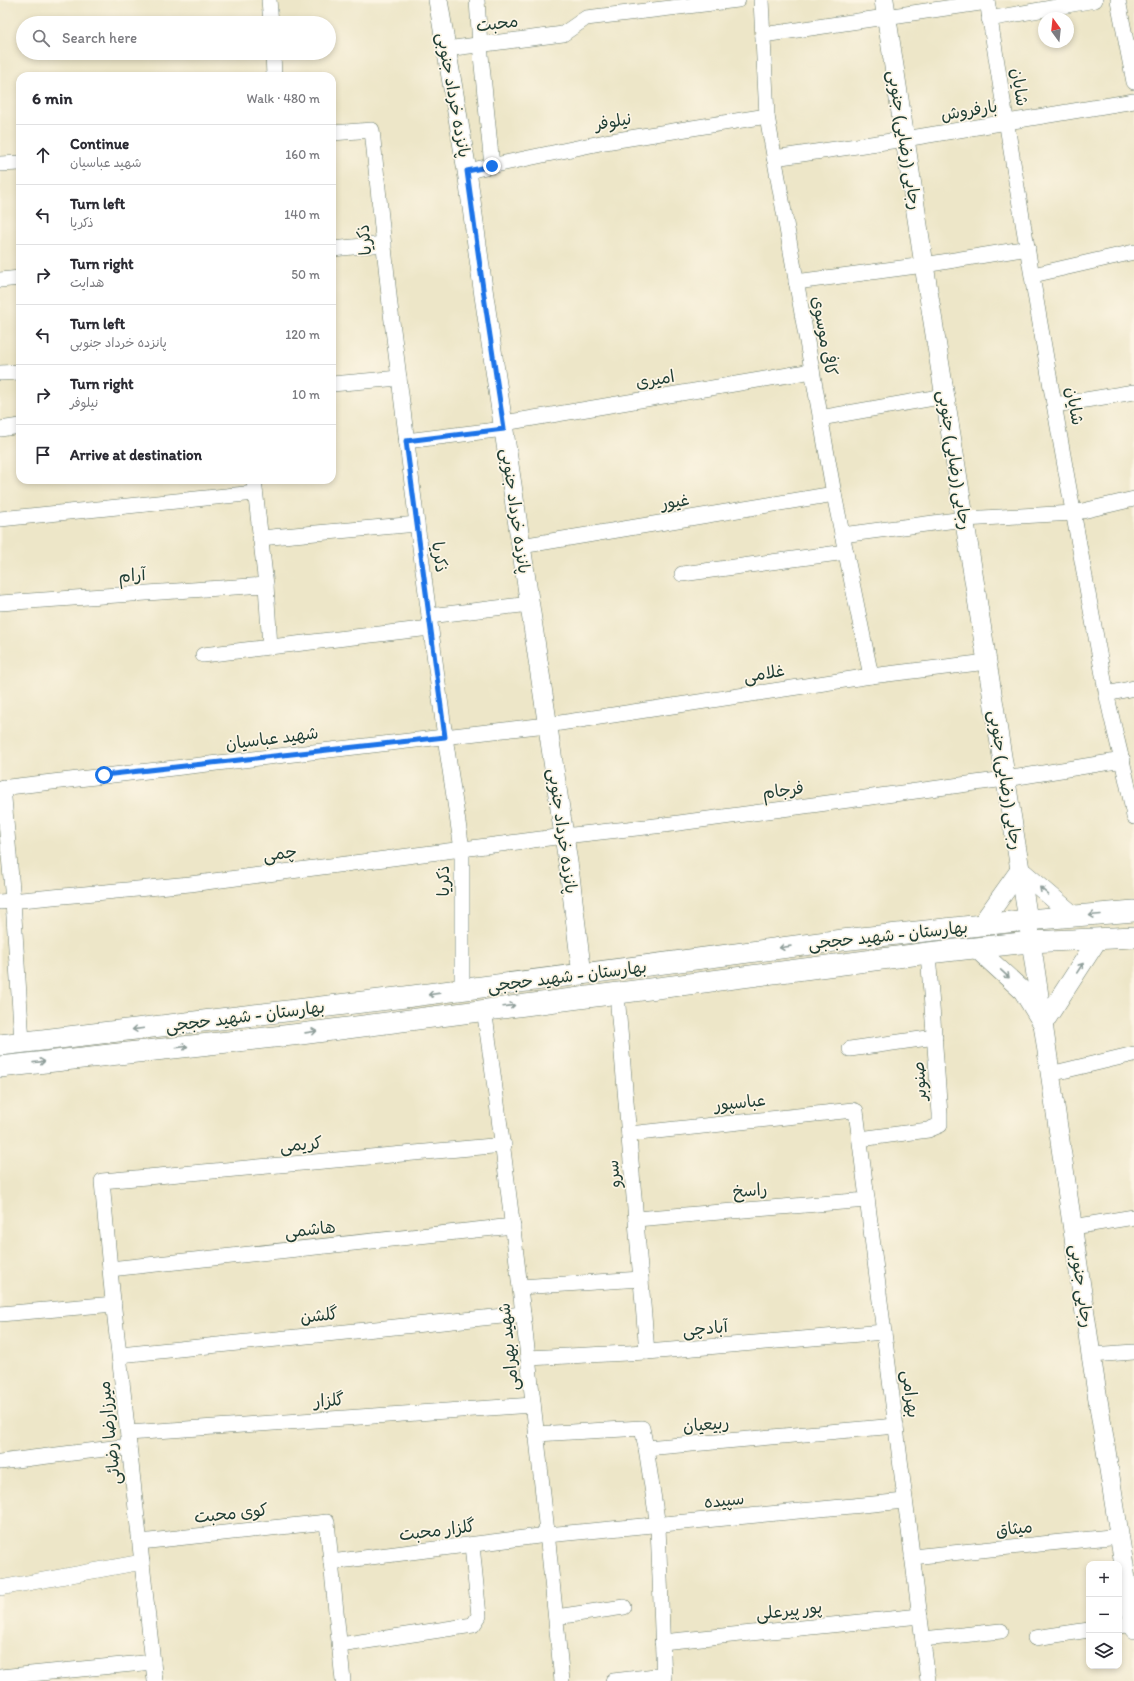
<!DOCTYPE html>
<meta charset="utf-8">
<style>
:root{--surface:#fff;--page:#f7f7f7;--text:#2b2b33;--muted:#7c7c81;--line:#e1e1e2}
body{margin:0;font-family:Itim,"Playpen Sans Arabic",sans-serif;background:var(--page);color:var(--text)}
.controls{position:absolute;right:12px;bottom:12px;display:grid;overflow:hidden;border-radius:8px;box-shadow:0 2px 6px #0003}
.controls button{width:36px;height:36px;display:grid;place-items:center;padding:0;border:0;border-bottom:1px solid var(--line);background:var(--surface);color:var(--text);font:20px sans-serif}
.compass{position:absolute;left:1038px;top:12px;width:36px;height:36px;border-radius:50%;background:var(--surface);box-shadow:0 2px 6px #0003;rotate:345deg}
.stop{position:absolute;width:12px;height:12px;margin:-9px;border:3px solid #1a73e8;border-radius:50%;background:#fff}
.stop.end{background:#1a73e8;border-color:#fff;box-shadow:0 1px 4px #0008}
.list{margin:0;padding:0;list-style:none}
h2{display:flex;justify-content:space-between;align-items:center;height:52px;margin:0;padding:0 16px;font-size:17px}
h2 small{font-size:13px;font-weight:400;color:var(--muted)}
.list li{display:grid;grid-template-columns:26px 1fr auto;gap:12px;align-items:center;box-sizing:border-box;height:60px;padding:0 16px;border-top:1px solid var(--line)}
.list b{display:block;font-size:15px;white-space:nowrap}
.list p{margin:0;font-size:13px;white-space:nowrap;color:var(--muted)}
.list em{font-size:13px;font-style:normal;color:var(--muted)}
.icon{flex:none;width:22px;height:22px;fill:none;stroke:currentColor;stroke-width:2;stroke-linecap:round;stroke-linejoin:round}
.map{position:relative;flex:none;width:1134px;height:1681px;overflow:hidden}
.search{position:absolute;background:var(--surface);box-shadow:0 2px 6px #0003;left:16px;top:16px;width:320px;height:44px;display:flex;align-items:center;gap:10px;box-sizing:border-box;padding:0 14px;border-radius:22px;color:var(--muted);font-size:15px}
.panel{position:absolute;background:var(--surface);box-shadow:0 2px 6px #0003;left:16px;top:72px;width:320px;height:412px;border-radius:12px}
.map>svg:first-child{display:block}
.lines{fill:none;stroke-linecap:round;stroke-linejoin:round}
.minor-casing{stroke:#677868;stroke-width:16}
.tertiary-casing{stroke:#677868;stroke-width:20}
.secondary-casing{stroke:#677868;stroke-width:22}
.minor{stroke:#fff;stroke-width:15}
.tertiary{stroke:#fff;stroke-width:19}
.secondary{stroke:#fff;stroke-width:21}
.oneway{stroke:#8f9e9a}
.route{stroke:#1a73e8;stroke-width:5}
.labels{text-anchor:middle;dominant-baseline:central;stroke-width:3.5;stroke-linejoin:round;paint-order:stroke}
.street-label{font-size:17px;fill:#1f3d34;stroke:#fcf5e5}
</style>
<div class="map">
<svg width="1134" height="1681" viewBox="0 0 1134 1681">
<rect width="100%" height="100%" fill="#fcf5e5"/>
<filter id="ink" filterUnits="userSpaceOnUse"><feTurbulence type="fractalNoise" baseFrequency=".025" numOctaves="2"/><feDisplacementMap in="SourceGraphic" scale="8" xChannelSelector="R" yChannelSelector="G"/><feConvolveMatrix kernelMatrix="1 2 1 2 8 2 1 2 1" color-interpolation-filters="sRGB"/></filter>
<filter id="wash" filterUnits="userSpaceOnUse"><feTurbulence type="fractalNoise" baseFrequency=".012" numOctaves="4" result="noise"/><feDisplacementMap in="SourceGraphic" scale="16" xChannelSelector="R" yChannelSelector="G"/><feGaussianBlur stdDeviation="0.9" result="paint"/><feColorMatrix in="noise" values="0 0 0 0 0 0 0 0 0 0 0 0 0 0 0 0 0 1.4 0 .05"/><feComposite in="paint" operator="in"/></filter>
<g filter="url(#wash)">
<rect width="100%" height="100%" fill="#ede6c8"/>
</g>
<g filter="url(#ink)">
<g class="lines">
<g class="minor-casing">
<g id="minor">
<path d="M269 0 271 23"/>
<path d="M477 0 480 45 492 166"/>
<path d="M761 0 767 116 834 494 871 676"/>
<path d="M987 0C1023 231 1063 461 1106 691 1114 733 1127 774 1134 817"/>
<path d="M1118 0 1134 82"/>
<path d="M989 19 1095 0"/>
<path d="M763 35 987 2"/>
<path d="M446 49 563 34 586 18 738 0"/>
<path d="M273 53 274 76"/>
<path d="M332 133 372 130 390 305 417 524 445 737 462 849V990"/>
<path d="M774 158 905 139 1134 101"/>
<path d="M0 164 20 163"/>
<path d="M467 171 605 142 767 116"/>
<path d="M332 249 384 244"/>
<path d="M1033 275 1134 252"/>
<path d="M0 280 20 278"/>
<path d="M796 282 924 265 1028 248"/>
<path d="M0 373 20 372"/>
<path d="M332 384 399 378"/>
<path d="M1055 405 1134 392"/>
<path d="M820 418 945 396"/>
<path d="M504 423 812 371"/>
<path d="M0 429 20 426"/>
<path d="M406 441 504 429"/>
<path d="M254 480 266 585 270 647"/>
<path d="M0 519 255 493"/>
<path d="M842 535 964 519 1074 513 1134 499"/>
<path d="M260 538 417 524"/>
<path d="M521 546 834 494"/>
<path d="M682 574 846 552"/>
<path d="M0 603 266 585"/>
<path d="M429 616 530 604"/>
<path d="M203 655 430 628"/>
<path d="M1107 694 1134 688"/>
<path d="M3 787 13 901 22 1042"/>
<path d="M0 788 547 725 871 676 987 662"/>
<path d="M0 902 190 884 564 836 664 825 1005 779 1123 760"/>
<path d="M617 994 647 1352"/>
<path d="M484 1009C516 1232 540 1457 562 1681"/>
<path d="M850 1049 935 1037"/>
<path d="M1050 1074 1134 1054"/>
<path d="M629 1134 853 1110 856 1111 928 1681"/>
<path d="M860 1139 928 1130 940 1125V1114L928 953"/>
<path d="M636 1219 867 1200"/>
<path d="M1073 1227 1134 1217"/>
<path d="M110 1269 513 1226"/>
<path d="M520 1287 641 1279"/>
<path d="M0 1314 114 1304"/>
<path d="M120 1355 523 1314"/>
<path d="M1091 1355 1134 1352"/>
<path d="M528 1358 647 1352 884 1332"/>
<path d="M128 1433 533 1405"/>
<path d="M536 1434 642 1428 646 1448 896 1426"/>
<path d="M646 1448 658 1526 664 1681"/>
<path d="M0 1462 129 1446"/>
<path d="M140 1542 327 1522 343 1681"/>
<path d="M912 1557 1120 1536"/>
<path d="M331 1562 547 1535 905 1501"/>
<path d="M0 1588 142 1562"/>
<path d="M556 1617 624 1607"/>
<path d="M1119 1626 1133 1624"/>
<path d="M1035 1638 1089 1630"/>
<path d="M923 1639 1001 1631"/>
<path d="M662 1642 920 1616"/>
<path d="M340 1645 473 1625 479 1616 472 1545"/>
<path d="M0 1677 153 1662"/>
<path d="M155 1681 112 1291 102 1181 504 1145"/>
<path d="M613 1681 664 1675"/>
</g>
</g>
<g class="tertiary-casing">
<g id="tertiary">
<path d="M438 0 467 171 484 296 570 876 582 975"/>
<path d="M884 0 924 265 1028 920 1091 1355 1134 1629"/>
<path d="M981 925 1020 870 1074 916"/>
<path d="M976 948 1023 991 1043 1024 1098 939"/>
</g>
</g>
<g class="secondary-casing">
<g id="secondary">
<path d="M0 1045 405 997 842 940 1028 920 1134 911"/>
<path d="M0 1067 301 1034 928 953 1030 942 1134 937"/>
</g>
</g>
<use href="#minor" class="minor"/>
<use href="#tertiary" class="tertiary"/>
<use href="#secondary" class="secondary"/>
</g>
<defs><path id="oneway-shaft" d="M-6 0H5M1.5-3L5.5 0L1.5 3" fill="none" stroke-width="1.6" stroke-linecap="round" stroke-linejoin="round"/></defs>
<g class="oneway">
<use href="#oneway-shaft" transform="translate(1044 891) rotate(-139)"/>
<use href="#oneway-shaft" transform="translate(1095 915) rotate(175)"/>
<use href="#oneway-shaft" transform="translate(785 947) rotate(172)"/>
<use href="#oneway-shaft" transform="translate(1080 968) rotate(-57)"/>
<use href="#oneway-shaft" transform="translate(1005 974) rotate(43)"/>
<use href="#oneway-shaft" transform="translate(434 994) rotate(172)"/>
<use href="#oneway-shaft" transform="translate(509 1006) rotate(-7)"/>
<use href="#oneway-shaft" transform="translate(138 1029) rotate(173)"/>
<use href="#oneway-shaft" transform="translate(311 1032) rotate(-8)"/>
<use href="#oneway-shaft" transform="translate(182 1047) rotate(-6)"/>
<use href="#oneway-shaft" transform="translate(39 1062) rotate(-6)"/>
</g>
</g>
<g class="lines" filter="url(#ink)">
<path class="route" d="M104 775 445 737 406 441 504 429 484 296 467 171 492 166"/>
</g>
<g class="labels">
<g class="street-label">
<text transform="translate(497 23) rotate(-7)">محبت</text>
<text transform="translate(1020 87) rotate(81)">شایان</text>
<text transform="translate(454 95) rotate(80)">پانزده خرداد جنوبی</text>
<text transform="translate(969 110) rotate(-9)">بارفروش</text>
<text transform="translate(613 121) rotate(-10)">نیلوفر</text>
<text transform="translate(905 140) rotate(81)">رجایی (رضایی) جنوبی</text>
<text transform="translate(364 240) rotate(-96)">ذکریا</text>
<text transform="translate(825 336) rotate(80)">کافی موسوی</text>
<text transform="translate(655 379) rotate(-10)">امیری</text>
<text transform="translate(1075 406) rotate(80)">شایان</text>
<text transform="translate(955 460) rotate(81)">رجایی (رضایی) جنوبی</text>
<text transform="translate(675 501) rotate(-9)">غیور</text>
<text transform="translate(516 511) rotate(82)">پانزده خرداد جنوبی</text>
<text transform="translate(440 557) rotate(82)">ذکریا</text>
<text transform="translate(132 575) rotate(-4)">آرام</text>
<text transform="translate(764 673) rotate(-9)">غلامی</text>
<text transform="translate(272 738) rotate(-7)">شهید عباسیان</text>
<text transform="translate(1006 780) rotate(81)">رجایی (رضایی) جنوبی</text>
<text transform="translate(783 790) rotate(-8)">فرجام</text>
<text transform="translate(563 831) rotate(82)">پانزده خرداد جنوبی</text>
<text transform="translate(280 853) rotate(-7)">چمی</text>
<text transform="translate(443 881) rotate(-90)">ذکریا</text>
<text transform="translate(888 935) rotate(-6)">بهارستان - شهید حججی</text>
<text transform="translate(567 976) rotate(-7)">بهارستان - شهید حججی</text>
<text transform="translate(245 1016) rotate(-7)">بهارستان - شهید حججی</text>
<text transform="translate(919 1081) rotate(-94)">صنوبر</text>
<text transform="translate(740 1102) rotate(-6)">عباسپور</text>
<text transform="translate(301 1144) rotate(-5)">کریمی</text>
<text transform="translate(613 1174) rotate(-95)">سرو</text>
<text transform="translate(750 1190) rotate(-5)">راسخ</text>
<text transform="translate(310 1229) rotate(-6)">هاشمی</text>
<text transform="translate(1082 1286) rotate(82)">رجایی جنوبی</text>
<text transform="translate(319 1315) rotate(-6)">گلشن</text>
<text transform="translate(705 1328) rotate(-5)">آبادچی</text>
<text transform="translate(508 1347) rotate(-96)">شهید بهرامی</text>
<text transform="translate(911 1394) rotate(83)">بهرامی</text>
<text transform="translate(329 1400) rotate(-4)">گلزار</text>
<text transform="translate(706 1424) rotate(-5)">ربیعیان</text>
<text transform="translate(109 1433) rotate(-96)">میرزارضا رضائی</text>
<text transform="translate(724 1500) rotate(-6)">سپیده</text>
<text transform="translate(231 1513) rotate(-6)">کوی محبت</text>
<text transform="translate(1014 1528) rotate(-6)">میثاق</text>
<text transform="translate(437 1530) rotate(-7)">گلزار محبت</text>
<text transform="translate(789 1610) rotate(-6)">پور پیرعلی</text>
</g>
</g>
</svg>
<div class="controls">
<button>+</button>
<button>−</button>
<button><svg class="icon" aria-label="layers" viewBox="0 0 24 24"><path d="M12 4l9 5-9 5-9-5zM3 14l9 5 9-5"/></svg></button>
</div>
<svg class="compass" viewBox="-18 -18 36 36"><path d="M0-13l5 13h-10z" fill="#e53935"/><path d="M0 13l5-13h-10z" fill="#7c7c81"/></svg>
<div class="stop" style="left:104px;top:775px"></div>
<div class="stop end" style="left:492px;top:166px"></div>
<div class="search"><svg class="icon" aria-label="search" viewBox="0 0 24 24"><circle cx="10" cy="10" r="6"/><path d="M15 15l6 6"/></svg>Search here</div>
<section class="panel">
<h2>6 min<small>Walk · 480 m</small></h2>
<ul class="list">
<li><svg class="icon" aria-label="ahead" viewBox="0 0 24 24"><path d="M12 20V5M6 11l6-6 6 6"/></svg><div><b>Continue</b><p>شهید عباسیان</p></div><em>160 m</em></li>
<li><svg class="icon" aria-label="left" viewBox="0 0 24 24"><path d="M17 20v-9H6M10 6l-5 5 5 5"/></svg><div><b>Turn left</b><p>ذکریا</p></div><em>140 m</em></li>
<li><svg class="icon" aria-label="right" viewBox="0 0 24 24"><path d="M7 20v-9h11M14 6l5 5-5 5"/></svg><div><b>Turn right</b><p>هدایت</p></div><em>50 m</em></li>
<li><svg class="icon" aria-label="left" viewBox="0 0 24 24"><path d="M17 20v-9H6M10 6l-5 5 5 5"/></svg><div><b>Turn left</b><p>پانزده خرداد جنوبی</p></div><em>120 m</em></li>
<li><svg class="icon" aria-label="right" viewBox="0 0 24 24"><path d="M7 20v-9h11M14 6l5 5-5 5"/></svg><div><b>Turn right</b><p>نیلوفر</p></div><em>10 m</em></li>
<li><svg class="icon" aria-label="arrive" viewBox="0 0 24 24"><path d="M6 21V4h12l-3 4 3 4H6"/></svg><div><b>Arrive at destination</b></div></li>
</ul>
</section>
</div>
